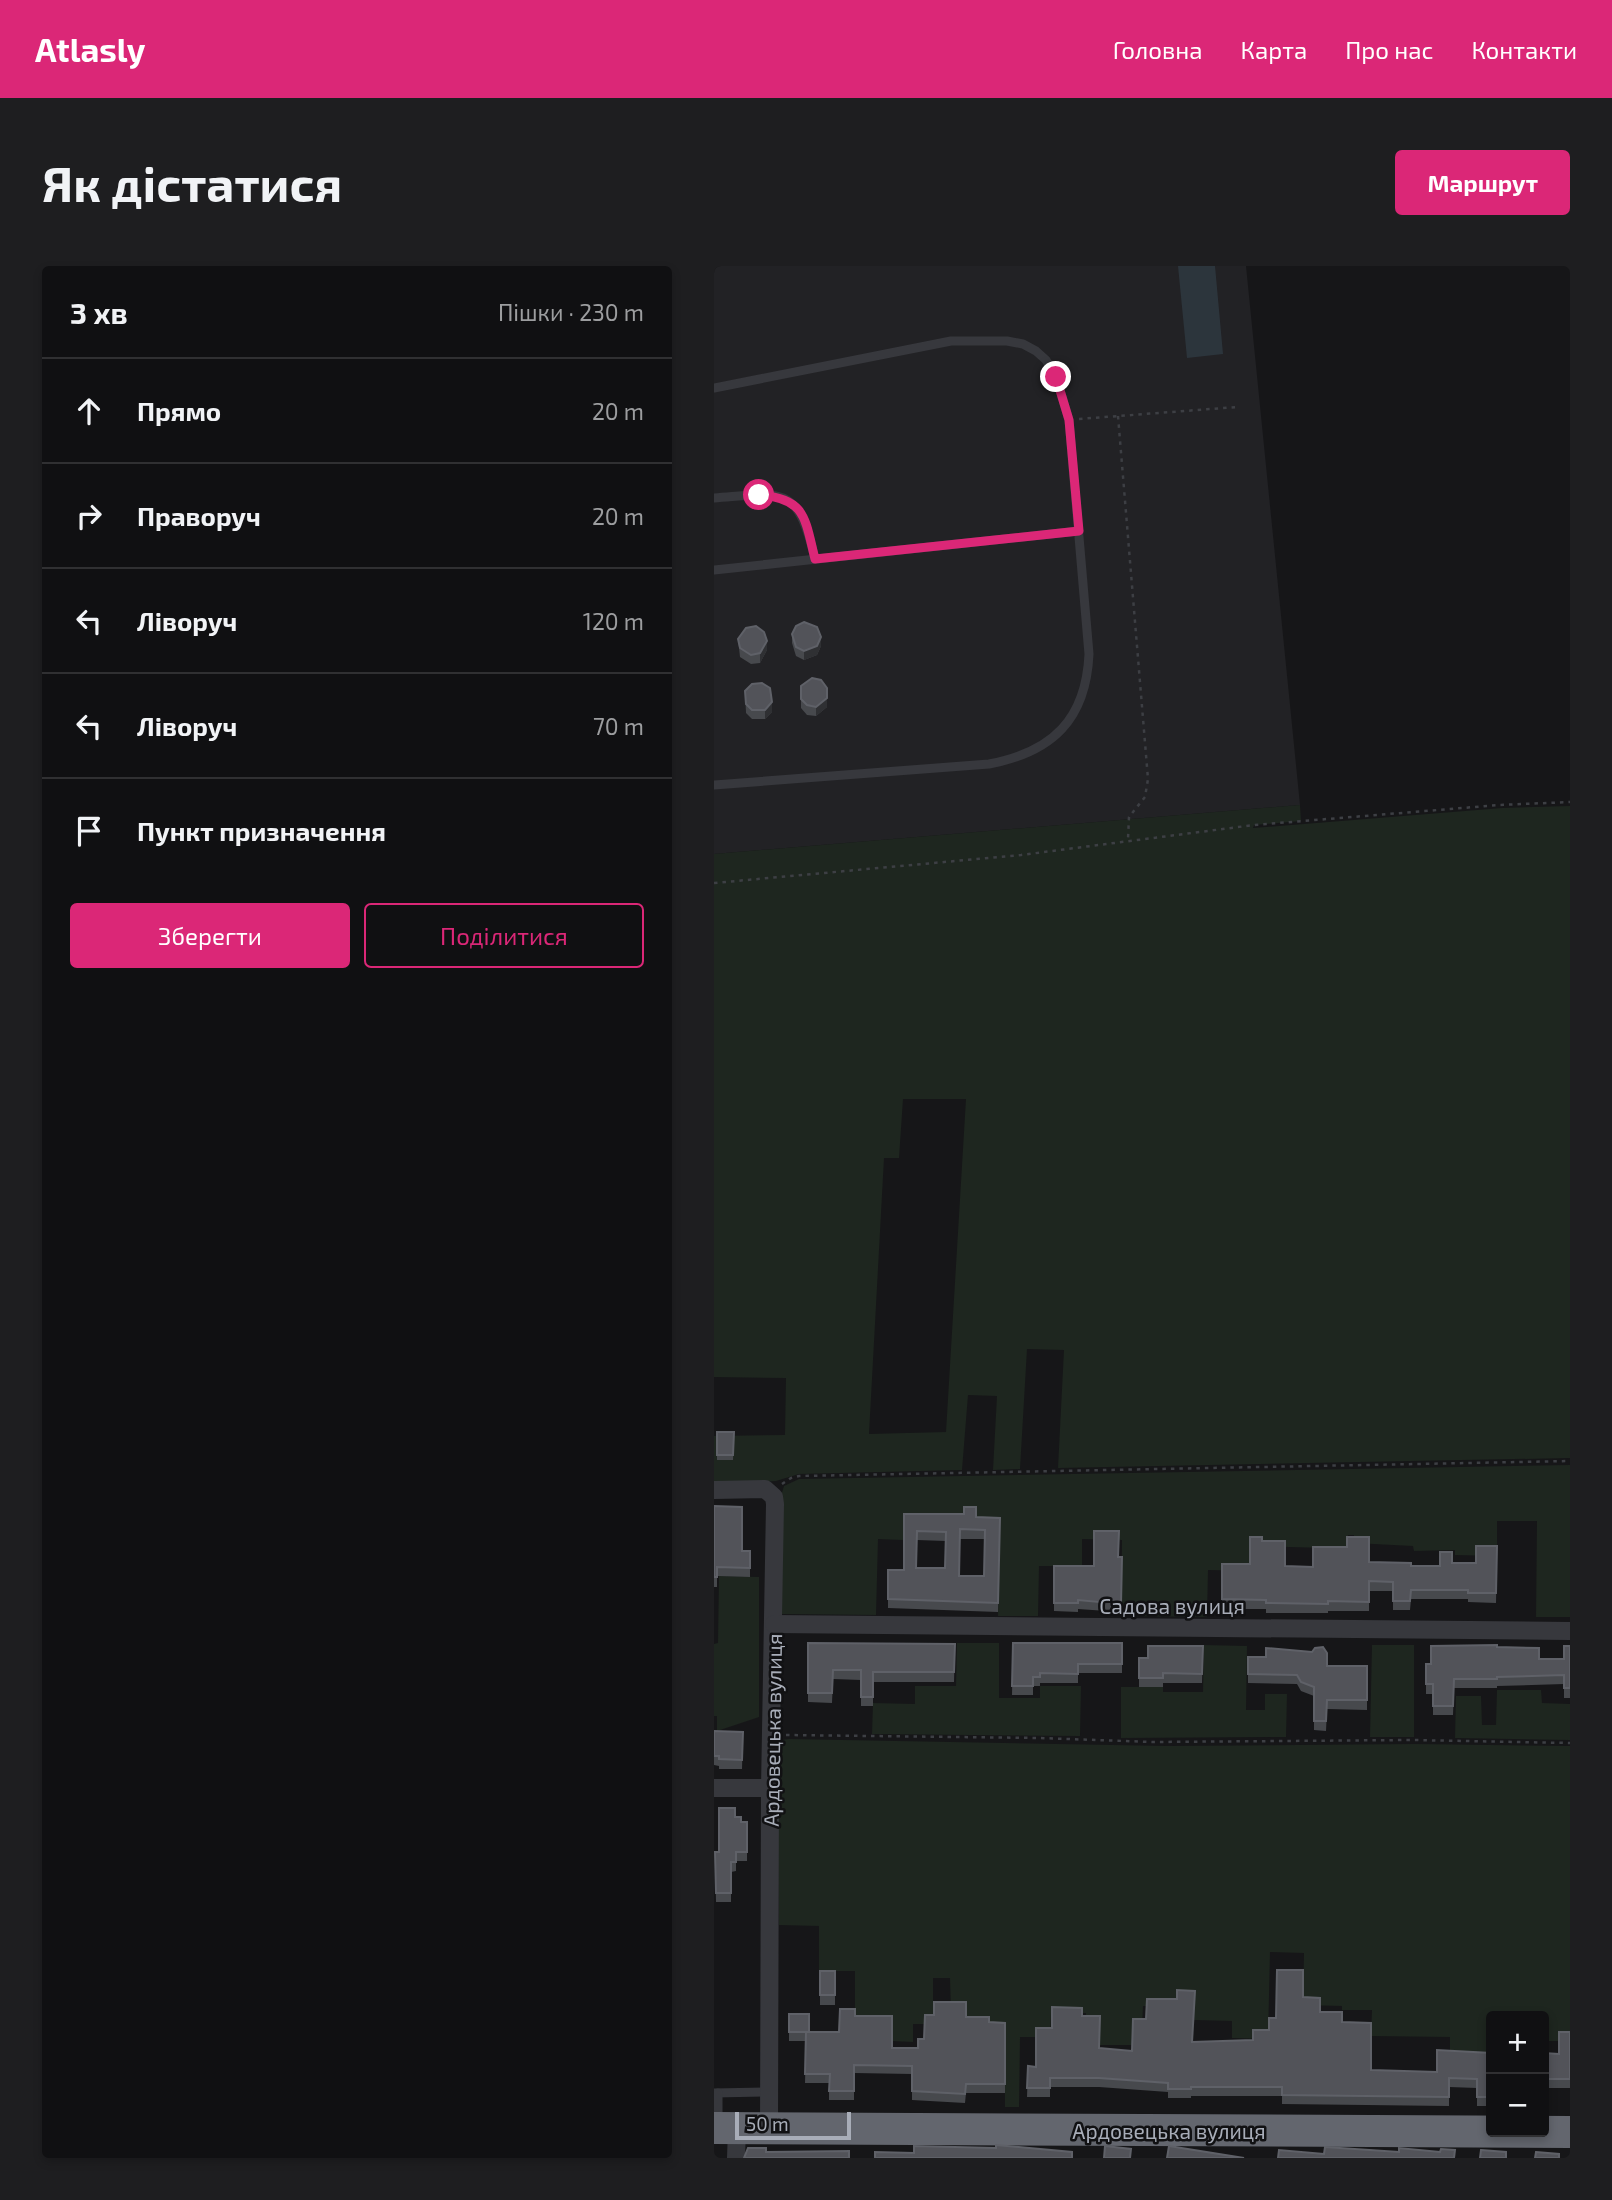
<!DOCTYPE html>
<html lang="uk">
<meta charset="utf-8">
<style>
:root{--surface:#101012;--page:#1e1e20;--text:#f1f3f6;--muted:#9c9d9f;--line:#303032;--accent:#db2777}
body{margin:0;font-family:"Exo 2",sans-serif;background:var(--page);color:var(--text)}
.controls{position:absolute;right:21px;bottom:21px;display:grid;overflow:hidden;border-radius:7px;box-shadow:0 4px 10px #0003}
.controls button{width:63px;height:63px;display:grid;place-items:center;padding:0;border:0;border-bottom:2px solid var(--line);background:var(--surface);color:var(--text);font:35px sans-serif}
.scale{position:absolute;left:21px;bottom:18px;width:116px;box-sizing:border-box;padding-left:7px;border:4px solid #a8adb8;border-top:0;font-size:19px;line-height:24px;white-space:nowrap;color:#a8adb8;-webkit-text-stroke:5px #111113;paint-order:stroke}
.stop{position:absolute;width:21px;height:21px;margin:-16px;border:5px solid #db2777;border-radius:50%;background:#fff}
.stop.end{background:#db2777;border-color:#fff;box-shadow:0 2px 7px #0008}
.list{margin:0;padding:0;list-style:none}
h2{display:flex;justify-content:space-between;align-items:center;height:91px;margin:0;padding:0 28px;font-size:30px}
h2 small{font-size:23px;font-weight:400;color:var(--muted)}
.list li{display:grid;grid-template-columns:46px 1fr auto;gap:21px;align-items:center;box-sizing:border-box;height:105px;padding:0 28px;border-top:2px solid var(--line)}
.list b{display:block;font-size:26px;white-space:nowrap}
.list em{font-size:23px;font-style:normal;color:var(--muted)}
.actions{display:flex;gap:14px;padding:21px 28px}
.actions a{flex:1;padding:16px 0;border:2px solid var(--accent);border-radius:7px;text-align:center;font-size:24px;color:var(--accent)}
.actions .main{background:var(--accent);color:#fff}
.icon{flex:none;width:38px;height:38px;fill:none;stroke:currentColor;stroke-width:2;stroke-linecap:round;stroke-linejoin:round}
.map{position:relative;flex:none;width:856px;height:1892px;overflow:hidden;border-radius:7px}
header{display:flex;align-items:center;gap:42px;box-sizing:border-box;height:98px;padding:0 35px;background:var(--accent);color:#fff}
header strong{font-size:33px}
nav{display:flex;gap:38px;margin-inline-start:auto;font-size:24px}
.intro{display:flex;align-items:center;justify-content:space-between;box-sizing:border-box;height:168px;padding:0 42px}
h1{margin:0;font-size:49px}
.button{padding:18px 32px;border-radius:7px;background:var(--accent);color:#fff;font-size:24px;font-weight:700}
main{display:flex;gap:42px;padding:0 42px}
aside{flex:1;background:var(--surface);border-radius:7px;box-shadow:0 4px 10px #0003}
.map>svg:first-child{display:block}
.built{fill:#222225}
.green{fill:#1e261f;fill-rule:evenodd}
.water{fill:#2c353c}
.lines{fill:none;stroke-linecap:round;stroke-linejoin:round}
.path{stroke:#3d3f44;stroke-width:2.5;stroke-dasharray:3.5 5;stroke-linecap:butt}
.lane{stroke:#37383d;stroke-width:9}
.street{stroke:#37383d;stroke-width:18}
.highway{stroke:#63666e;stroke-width:32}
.wall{fill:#47494d;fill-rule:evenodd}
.shaded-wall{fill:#2f3033}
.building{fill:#525359;stroke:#5f6168;stroke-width:2;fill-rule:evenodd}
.route{stroke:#db2777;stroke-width:9}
.labels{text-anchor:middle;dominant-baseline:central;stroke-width:5;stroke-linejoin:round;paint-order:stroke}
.street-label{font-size:21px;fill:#a8adb8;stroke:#111113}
</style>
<header>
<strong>Atlasly</strong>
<nav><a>Головна</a><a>Карта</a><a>Про нас</a><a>Контакти</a></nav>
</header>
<div class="intro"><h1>Як дістатися</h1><a class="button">Маршрут</a></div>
<main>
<aside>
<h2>3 хв<small>Пішки · 230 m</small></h2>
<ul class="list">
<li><svg class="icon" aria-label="ahead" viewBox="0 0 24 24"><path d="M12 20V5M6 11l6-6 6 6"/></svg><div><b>Прямо</b></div><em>20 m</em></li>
<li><svg class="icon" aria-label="right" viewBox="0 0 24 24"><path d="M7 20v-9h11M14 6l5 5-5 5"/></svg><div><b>Праворуч</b></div><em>20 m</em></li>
<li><svg class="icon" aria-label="left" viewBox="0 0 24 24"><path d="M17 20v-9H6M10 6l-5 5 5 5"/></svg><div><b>Ліворуч</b></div><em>120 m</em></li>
<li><svg class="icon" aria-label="left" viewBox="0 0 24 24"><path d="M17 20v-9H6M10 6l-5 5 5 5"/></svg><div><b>Ліворуч</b></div><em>70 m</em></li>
<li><svg class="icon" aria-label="arrive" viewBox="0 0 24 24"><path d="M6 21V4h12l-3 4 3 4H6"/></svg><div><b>Пункт призначення</b></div></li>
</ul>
<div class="actions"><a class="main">Зберегти</a><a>Поділитися</a></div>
</aside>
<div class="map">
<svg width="856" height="1892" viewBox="0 0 856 1892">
<rect width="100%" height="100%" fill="#161618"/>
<path class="built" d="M0 0H532L586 539 0 588Z"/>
<g class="green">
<path d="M586 539 587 555 540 559 539 562 788 542 856 540V1192L344 1202 350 1084 313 1083 306 1203 279 1204 283 1130 254 1129 248 1204 85 1208 62 1215 0 1219V1170L71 1169 72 1112 0 1111V588ZM189 833H252L232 1166 155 1168 170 892H185Z"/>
<path d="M856 1199V1351H822L823 1255H783V1290L741 1289V1284L700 1285 699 1280 640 1277V1269H634L633 1288 613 1282 537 1280 536 1305 494 1304 493 1351 407 1350 408 1274 368 1273V1300H325L324 1350H284L286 1261 190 1257 189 1274 164 1273 162 1349 66 1348V1233L70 1220 85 1213Z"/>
<path d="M5 1310 45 1311V1451L3 1465V1450H0V1378L4 1377Z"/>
<path d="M243 1377H285V1432H326V1420H367L366 1470 158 1468 159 1437 201 1438V1420H242Z"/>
<path d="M490 1379 533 1380 532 1444H551V1428H573L572 1471 407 1472V1421H449V1426H489Z"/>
<path d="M658 1379H700V1471H656Z"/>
<path d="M783 1424H827L828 1437 856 1438V1474L741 1472 742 1430H767L768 1459H782Z"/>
<path d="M75 1473 453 1480 700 1478 856 1480V1775H830V1750H777V1794H736V1771L657 1770 658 1744H628V1740L589 1739 590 1687 556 1686 554 1773 518 1772V1755L480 1754V1734L444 1740H429L428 1762 419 1779H386V1760L372 1759V1747H337L336 1771H306L305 1841H291V1766L275 1765 237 1745 236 1712H219V1758H199V1776L178 1775V1759H141V1705H105V1660L65 1659 63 1479 68 1474Z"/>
</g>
<path class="water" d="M464 0H501L509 88 473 92Z"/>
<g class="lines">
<g class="path">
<path d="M404 150 434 513 431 531 415 551 414 573"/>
<path d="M365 153 523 141"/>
<path d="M0 617 307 589 540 559 785 539 856 536"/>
<path d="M68 1218 77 1212 85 1210 856 1195"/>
<path d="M72 1469 325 1472 439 1476 698 1474 856 1477"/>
</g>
<g class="lane">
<path d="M0 122 237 75H293L309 78 322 85 332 94 342 111 355 154 375 388C372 453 339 486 275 498L0 519"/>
<path d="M0 232C70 227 83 218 101 293"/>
<path d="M0 304 365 265"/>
<path d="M0 1827 55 1826"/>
<path d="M4 1827V1857"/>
</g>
<g class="street">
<path d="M0 1224 51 1223 60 1231 61 1238 56 1522 55 1862"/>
<path d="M60 1358 856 1365"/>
<path d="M0 1522H56"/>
<path d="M22 1892 23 1862"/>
</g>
<path class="highway" d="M0 1862 856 1866"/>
</g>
<g class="wall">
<path d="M78 368 107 380 103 389 90 394 82 390 78 377Z"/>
<path d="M24 373 53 384 46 397 37 398 26 391Z"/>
<path d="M87 420 113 441 102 450 93 449 87 442Z"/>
<path d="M31 425 58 446 51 453H38L32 447Z"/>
<path d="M3 1166H20L19 1194H3Z"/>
<path d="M0 1240 28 1285H36V1311L3 1310V1321H0Z"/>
<path d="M190 1248 286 1252 284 1346 174 1342V1304H190ZM246 1273H271L270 1310H246ZM203 1274 232 1275 231 1302H202Z"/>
<path d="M548 1275 571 1300 599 1301 655 1296 697 1300H726L738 1297H762L783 1280 782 1337 754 1336V1333H697L696 1344H679V1325H655V1345H614V1347H552V1343H508V1298H536Z"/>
<path d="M404 1291H408L407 1346 364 1343V1346L340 1345V1300H380Z"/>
<path d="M94 1377 241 1378 240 1416H159V1440H147V1414L119 1413 118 1437 94 1436Z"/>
<path d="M299 1377H408V1407H364V1417H326V1420H319V1429H298Z"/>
<path d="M489 1380 488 1417H449V1421H425V1392H434Z"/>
<path d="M856 1380V1432H850V1418L783 1420V1422H740L739 1449H719V1428H712V1398H717L783 1381 825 1393H850Z"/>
<path d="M534 1391 613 1400H653V1444L613 1443 612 1465 600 1464V1430L587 1425 583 1418 534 1417Z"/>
<path d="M0 1465 29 1466 28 1503H5V1500L0 1499Z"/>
<path d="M21 1551 27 1556H33V1595H22V1605L17 1606V1636H2L1 1586H5Z"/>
<rect x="106" y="1705" width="15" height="34"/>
<path d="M589 1731 606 1746 628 1756 657 1804 723 1806 777 1787V1840H763V1822L735 1821V1840L568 1838V1830H477V1832H454V1826L385 1821H336V1831H313L314 1800 322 1801 338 1762 368 1750 385 1782 418 1785 479 1776 539 1774 555 1764 562 1752Z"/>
<path d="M75 1748 95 1766H125L141 1750 178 1782H204L210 1773 252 1751 275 1756 291 1757V1827H252L251 1837 198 1834V1808L140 1807V1834H115V1817H91L92 1775H75Z"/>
<path d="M856 1766V1822H830V1787L845 1788Z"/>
</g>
<g class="shaded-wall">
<path d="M107 371V380L103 389 90 394V385Z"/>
<path d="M53 375V384L46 397V387Z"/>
<path d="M113 422V441L102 450V441Z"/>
<path d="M58 436V446L51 453V444Z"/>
</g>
<g class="building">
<path d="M90 356 103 361 107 371 103 380 90 385 82 381 78 368 82 360Z"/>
<path d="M42 360 50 366 53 375 46 387 37 389 26 382 24 373 32 362Z"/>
<path d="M98 412 107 414 113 422V432L102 441 93 439 87 433V420Z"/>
<path d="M48 417 56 422 58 436 51 444H38L32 438 31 425 38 418Z"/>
<path d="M3 1166H20L19 1189H3Z"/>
<path d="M0 1240 28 1241V1285H36V1302L3 1301V1311H0Z"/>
<path d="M250 1241H262V1251L286 1252 284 1337 174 1333V1304H190V1248H250ZM246 1263 271 1264 270 1310H245ZM203 1265 232 1266 231 1302H202Z"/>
<path d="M380 1265H405L404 1291H408L407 1338 364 1334V1337H340V1300H380Z"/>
<path d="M536 1271H548V1275H571V1300L599 1301V1281H633V1271H655V1296L697 1297V1300H726V1286H738V1297H762V1280H783L782 1327H754V1324H697L696 1335H679V1316L655 1315V1336L614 1335V1338L552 1337V1334L508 1333V1298H536Z"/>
<path d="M94 1377 241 1378 240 1406H159V1431H147V1404H119L118 1427H94Z"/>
<path d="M299 1377H408V1398H364V1408L326 1407V1411H319V1420H298Z"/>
<path d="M783 1379V1381L825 1382V1393H850V1380H856V1422H850V1409L783 1411V1413H740L739 1440H719V1418H712V1398H717V1380Z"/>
<path d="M434 1380H489L488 1408 449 1407V1412H425V1392H434Z"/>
<path d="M609 1381 613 1387V1400H653V1434H613L612 1455H600V1421L587 1416 583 1409 534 1408V1391H552V1382L598 1386 601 1382Z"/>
<path d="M0 1465 29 1466 28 1494 5 1493V1490H0Z"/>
<path d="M5 1542H21V1551H27V1556H33V1586H22V1596H17V1627H2L1 1586H5Z"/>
<path d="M563 1704H589V1731L606 1732V1746H628V1756L657 1757V1804L723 1806V1784L777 1787V1831H763V1813L735 1812V1831L568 1829V1821H477V1823H454V1817L385 1812H336V1822H313L314 1800 322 1801V1762H338V1741L368 1742V1750H386L385 1782 418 1785 419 1753H432L433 1733H463V1724L481 1725 478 1776 539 1774V1764H555V1752H562Z"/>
<rect x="106" y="1705" width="15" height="24"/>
<path d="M220 1736H252V1751H275V1756L291 1757V1818H252L251 1828 198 1825V1800L140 1799V1825H115L116 1808H91L92 1766H125L126 1743H141V1750H178V1782H204V1773H210L211 1749H220Z"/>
<rect x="75" y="1748" width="20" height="18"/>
<path d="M845 1766H856V1813H830V1787L845 1788Z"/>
<path d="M282 1879 358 1886V1892H161V1886L200 1887V1880L282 1882Z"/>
<path d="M391 1880 417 1883 416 1892H390Z"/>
<path d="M455 1880 530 1892H453Z"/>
<path d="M611 1881 685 1886V1882L726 1886 727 1883 741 1884 740 1892H564L565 1884 610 1888Z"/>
<path d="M34 1882H52V1886L135 1885V1892H30Z"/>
<path d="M767 1884 792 1886V1892H766Z"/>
<path d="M822 1886 845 1888V1892H821Z"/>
</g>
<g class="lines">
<path class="route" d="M45 229C92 232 91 253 101 293L365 265 355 154 342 111"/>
</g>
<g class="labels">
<g class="street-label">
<text x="458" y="1339">Садова вулиця</text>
<text transform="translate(58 1464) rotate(-89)">Ардовецька вулиця</text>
<text x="455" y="1864">Ардовецька вулиця</text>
</g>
</g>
</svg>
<div class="controls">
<button>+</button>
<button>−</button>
</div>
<div class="scale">50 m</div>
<div class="stop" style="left:45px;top:229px"></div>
<div class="stop end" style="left:342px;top:111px"></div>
</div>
</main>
